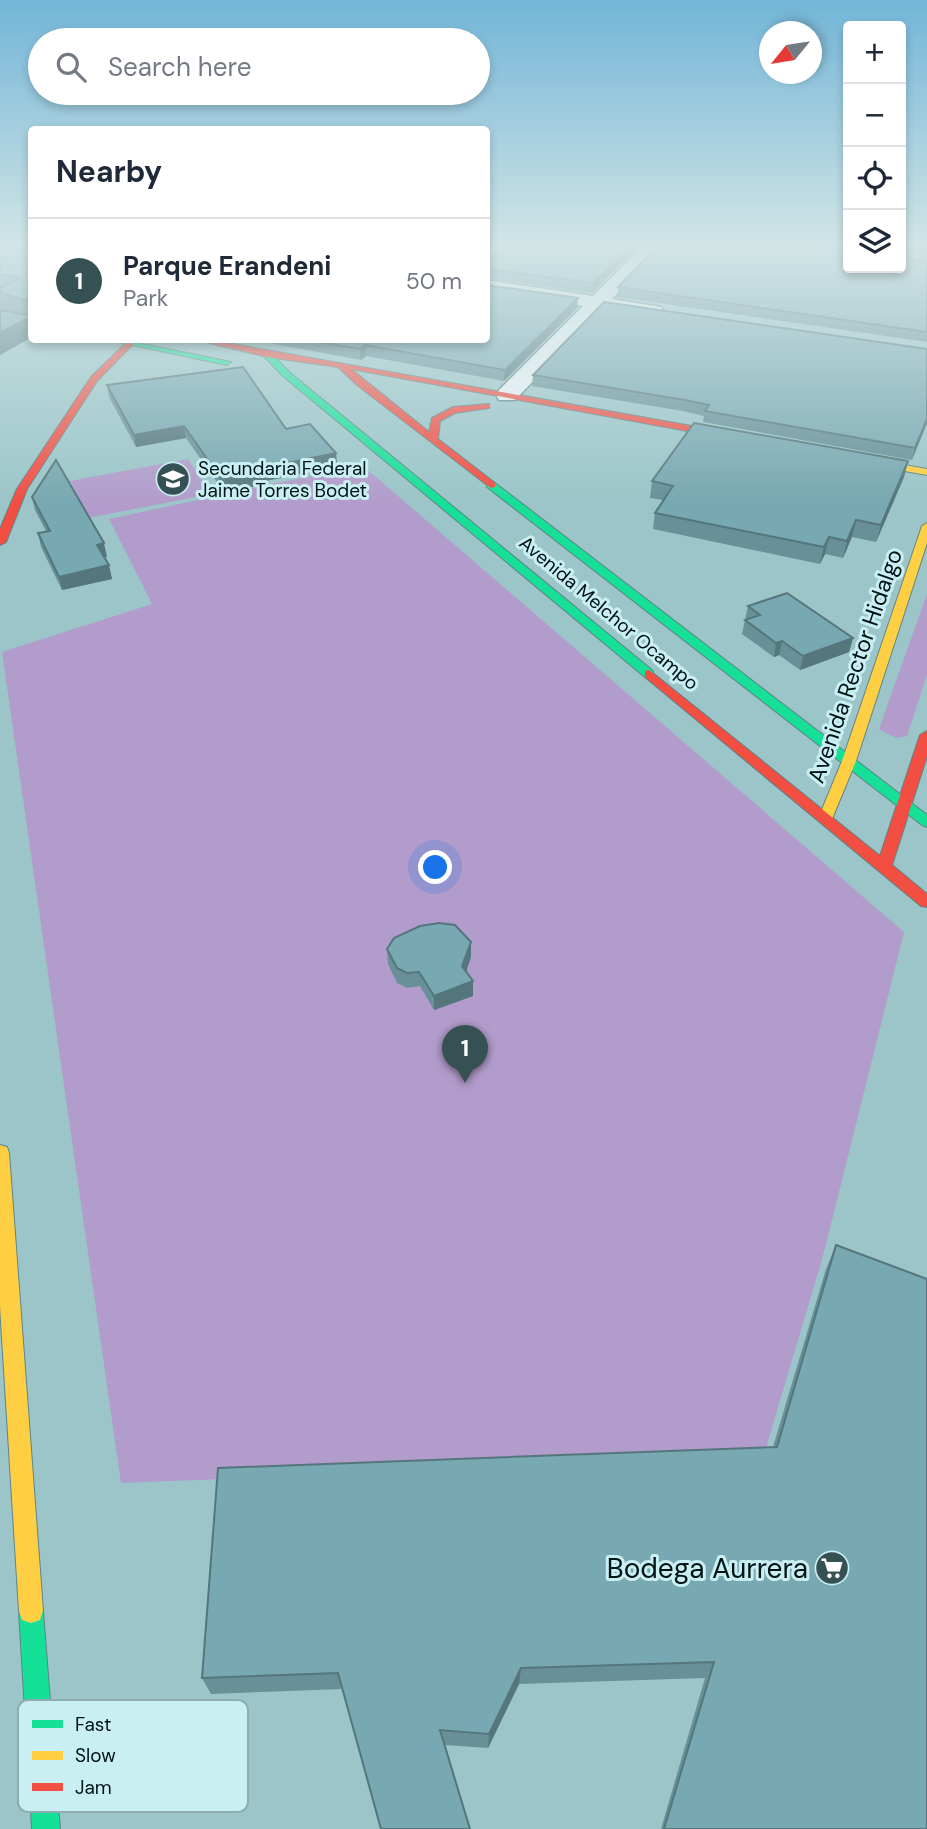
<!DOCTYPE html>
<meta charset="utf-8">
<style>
:root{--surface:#fff;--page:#f2f2f3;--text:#1f2937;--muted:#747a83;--line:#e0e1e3;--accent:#365154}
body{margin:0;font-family:"DM Sans",sans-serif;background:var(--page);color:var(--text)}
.controls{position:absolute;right:21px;top:21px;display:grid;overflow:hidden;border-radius:7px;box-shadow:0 4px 10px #0003}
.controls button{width:63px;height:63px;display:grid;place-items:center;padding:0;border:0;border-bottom:2px solid var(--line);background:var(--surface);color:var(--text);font:35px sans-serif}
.compass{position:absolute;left:759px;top:21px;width:63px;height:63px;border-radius:50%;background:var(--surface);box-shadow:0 4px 10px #0003;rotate:240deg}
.you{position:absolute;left:436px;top:868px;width:24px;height:24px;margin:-18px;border:5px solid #fff;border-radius:50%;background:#1a73e8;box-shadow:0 0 0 10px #1a73e833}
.badge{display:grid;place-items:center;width:46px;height:46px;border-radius:50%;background:var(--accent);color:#fff;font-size:23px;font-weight:700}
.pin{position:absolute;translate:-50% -58px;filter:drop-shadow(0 2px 4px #0008)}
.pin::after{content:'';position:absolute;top:37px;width:24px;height:21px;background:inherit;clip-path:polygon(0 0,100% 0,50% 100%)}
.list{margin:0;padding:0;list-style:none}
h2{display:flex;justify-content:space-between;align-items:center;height:91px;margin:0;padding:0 28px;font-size:30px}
h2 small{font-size:23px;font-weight:400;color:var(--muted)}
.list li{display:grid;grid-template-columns:46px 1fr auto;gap:21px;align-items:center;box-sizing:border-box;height:126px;padding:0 28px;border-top:2px solid var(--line)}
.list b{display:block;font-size:26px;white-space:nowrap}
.list p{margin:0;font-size:23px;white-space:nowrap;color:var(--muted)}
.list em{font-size:23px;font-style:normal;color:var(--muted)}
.icon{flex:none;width:38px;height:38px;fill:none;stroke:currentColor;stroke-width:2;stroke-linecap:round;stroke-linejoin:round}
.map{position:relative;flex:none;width:927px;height:1829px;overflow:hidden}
.search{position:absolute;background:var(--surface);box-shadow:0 4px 10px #0003;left:28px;top:28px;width:462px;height:77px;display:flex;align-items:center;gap:18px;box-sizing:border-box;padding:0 24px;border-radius:38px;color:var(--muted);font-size:26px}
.panel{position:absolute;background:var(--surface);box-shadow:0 4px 10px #0003;left:28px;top:126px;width:462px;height:217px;border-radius:7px}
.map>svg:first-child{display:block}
.green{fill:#b29ccb}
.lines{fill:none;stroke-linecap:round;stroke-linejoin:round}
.street-casing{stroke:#608486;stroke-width:3}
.fast-casing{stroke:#608486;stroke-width:2}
.slow-casing{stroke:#608486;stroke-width:2}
.jam-casing{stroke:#608486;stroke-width:2}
.street{fill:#f0f6f7;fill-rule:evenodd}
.fast{fill:#16e098;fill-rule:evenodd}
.slow{fill:#ffcf43;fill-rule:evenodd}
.jam{fill:#f24e42;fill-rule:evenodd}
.wall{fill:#679098}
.shaded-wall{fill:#54767c}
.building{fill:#78a8b1;stroke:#54767c;stroke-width:2}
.labels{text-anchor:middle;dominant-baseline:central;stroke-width:6;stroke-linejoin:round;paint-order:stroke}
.far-poi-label{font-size:19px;fill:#001315;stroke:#c9eff2;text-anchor:start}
.far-street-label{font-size:19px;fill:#001315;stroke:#c9eff2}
.street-label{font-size:23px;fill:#001315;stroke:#c9eff2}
.near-poi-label{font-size:28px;fill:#001315;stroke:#c9eff2;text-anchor:end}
.key{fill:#c9eff2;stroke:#8dadb0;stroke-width:2}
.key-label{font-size:19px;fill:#001315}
</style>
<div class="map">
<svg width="927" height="1829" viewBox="0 0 927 1829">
<rect width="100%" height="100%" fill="#9bc5c8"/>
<g class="green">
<path d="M188 459 211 494 88 518 70 481Z"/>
<path d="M362 465 904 932 823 1256 763 1458 121 1483 2 652 152 604 109 519Z"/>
<path d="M927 594V675L907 736 896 738 879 729Z"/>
</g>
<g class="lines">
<g class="street-casing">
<g id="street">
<path d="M491 247H511L492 263 486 264V250Z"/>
<path d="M642 247H661L612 299 661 307 664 311 661 315 654 317 602 309 515 400H499L496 395 499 390 583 306 486 292V280L593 296Z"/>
</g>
</g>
<g class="fast-casing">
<g id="fast">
<path d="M108 340H123L231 362 227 365Z"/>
<path d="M264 352H270L289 372 653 671V677H645L283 376 264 356Z"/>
<path d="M487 483H495L927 815V827L922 825 487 487Z"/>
<path d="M31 1599 40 1602 43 1611 60 1829H32L19 1611 22 1602Z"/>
</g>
</g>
<g class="slow-casing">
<g id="slow">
<path d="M853 456 927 469V475L849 461V457Z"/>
<path d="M927 523V543L856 761 832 819 830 822H820L818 819 842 761 922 526Z"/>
<path d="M0 1145 7 1147 9 1153 43 1611 40 1620 31 1623 22 1620 19 1611 0 1306Z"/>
</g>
</g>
<g class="jam-casing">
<g id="jam">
<path d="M129 340H137L97 381 27 489 6 542 0 545V529L17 489 91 377Z"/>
<path d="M197 340H211L742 435 747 438 742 441 351 369 429 432 432 418 453 407 489 404V408L455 413 440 421 438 439 495 483V487L491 488 357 385 338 367 267 357Z"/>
<path d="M649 670 880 856 920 735 927 731V756L892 865 927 894V907L921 906 645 677V671Z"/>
</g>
</g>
<use href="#street" class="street"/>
<use href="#fast" class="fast"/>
<use href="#slow" class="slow"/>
<use href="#jam" class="jam"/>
</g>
<g class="wall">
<path d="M0 247H32V337L0 355Z"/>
<path d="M504 247H638L592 293 486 278V257L494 255Z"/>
<path d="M901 247H927V256L901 254V258L927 262V342L617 297 618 287 848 252Z"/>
<path d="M577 308 504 381 366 356 361 360 252 340H486Z"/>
<path d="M533 375 927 423 912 460 703 422 704 416 683 411 532 386Z"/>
<path d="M107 385 286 429 336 453 337 466 256 483 257 486 224 492 186 438 136 447 109 397Z"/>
<path d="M908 461 904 477 876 542 852 537 843 558 825 554 820 564 653 529 655 513 663 500 650 498 652 481Z"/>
<path d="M32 497 107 557H104L112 579 62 590 41 547 38 533 46 531 35 510Z"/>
<path d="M748 606 853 638 849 652 800 670 779 655 774 657 742 634Z"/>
<path d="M387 949 471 957 466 971 473 981V996L434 1010 420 986 407 988 397 983 388 964Z"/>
<path d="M836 1245 927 1829H661L705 1678 519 1684 488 1748 445 1745 342 1689 211 1694 202 1678 773 1447 826 1269Z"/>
</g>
<g class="shaded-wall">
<path d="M630 247H638L592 293 593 283Z"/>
<path d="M578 298 577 308 504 381 505 370Z"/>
<path d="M32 316V337L0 355V333Z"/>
<path d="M365 345 366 356 361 360 360 349Z"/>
<path d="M927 419V423L912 460 915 448Z"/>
<path d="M184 426 186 438 136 447 134 435Z"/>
<path d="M336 453 337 466 256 483 257 486 224 492 222 480 253 470Z"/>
<path d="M908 461 904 477 876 542 881 525Z"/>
<path d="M856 520 852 537 843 558 847 541Z"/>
<path d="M829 537 825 554 820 564 824 547Z"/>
<path d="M104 543 107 557 100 558 97 545Z"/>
<path d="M109 565 112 579 62 590 59 577Z"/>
<path d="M853 638 849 652 800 670 803 656Z"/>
<path d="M782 641 779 655 774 657 776 643Z"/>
<path d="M471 942V957L463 981 462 966Z"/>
<path d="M473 981V996L434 1010V996Z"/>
<path d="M521 1668 519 1684 488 1748 489 1734Z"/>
</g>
<g class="building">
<path d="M0 247H32V316L0 333V310L27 315 30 313V301L0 293V288L20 278 0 274Z"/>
<path d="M504 247H630L593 283 486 269V257L494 255Z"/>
<path d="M657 247H808L848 252V268H901V250V258L927 262V332L618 287Z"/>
<path d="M486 285 578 298 505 370 365 345 360 349 307 340H486Z"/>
<path d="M604 302 927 349V419L915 448 705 411 709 405 685 400 533 375Z"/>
<path d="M243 367 286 429 310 424 336 453 253 470 255 473 222 480 184 426 134 435 107 385Z"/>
<path d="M694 423 908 461 881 525 856 520 847 541 829 537 824 547 655 513 673 486 652 481Z"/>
<path d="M56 460 104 543 97 545 109 565 59 577 38 533 50 531 32 497Z"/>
<path d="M787 593 853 638 803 656 782 641 776 643 745 620 760 615 748 606Z"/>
<path d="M439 923 455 925 471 942 462 966 473 981 434 996 419 972 407 973 397 968 387 949 394 938 420 926Z"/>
<path d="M836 1245 927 1279V1829H664L714 1662 521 1668 489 1734 440 1730 470 1829H381L338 1673 202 1678 218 1468 777 1447Z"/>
</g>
<linearGradient id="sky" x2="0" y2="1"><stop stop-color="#72b5d7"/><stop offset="0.49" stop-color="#d2e5e6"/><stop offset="1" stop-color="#d2e5e6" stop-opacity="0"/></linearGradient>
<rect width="927" height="503" fill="url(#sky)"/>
<defs>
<g id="school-disc" transform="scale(1.75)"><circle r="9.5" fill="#365154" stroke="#c9eff2"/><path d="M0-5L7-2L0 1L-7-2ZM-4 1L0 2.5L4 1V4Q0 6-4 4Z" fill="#fff"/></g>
<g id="supermarket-disc" transform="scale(1.75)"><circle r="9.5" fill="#365154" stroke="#c9eff2"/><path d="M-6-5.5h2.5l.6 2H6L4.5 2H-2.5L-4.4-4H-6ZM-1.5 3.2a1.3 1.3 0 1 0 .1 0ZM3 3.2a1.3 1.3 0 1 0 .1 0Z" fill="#fff"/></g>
</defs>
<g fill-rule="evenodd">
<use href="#school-disc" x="173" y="479"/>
<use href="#supermarket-disc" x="832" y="1568"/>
</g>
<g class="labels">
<g class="far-poi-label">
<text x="198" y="468">Secundaria Federal<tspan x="198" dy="22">Jaime Torres Bodet</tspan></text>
</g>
<g class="far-street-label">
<text transform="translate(609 613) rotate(40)">Avenida Melchor Ocampo</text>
</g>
<g class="street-label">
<text transform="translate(855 666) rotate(-71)">Avenida Rector Hidalgo</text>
</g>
<g class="near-poi-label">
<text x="808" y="1568">Bodega Aurrera</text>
</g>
</g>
<rect x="18" y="1700" width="230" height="112" rx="10" class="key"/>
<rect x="32" y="1720" width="31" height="8" fill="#16e098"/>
<rect x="32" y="1751" width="31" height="9" fill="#ffcf43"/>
<rect x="32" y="1783" width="31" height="8" fill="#f24e42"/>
<g class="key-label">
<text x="75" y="1731">Fast</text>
<text x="75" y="1762">Slow</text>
<text x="75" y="1794">Jam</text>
</g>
</svg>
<div class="controls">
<button>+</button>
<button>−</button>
<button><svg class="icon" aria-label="locate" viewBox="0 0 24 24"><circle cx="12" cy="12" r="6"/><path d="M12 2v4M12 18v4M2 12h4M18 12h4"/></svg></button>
<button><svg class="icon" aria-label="layers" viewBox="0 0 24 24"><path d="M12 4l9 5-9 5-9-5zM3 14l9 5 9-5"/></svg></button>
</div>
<svg class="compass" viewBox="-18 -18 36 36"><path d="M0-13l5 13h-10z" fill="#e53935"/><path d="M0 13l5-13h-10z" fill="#747a83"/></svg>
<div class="you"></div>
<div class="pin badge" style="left:465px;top:1083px">1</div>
<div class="search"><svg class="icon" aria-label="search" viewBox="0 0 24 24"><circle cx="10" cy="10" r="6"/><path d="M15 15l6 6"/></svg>Search here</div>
<section class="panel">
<h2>Nearby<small></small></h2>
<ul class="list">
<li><span class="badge">1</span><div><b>Parque Erandeni</b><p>Park</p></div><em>50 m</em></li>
</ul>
</section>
</div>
